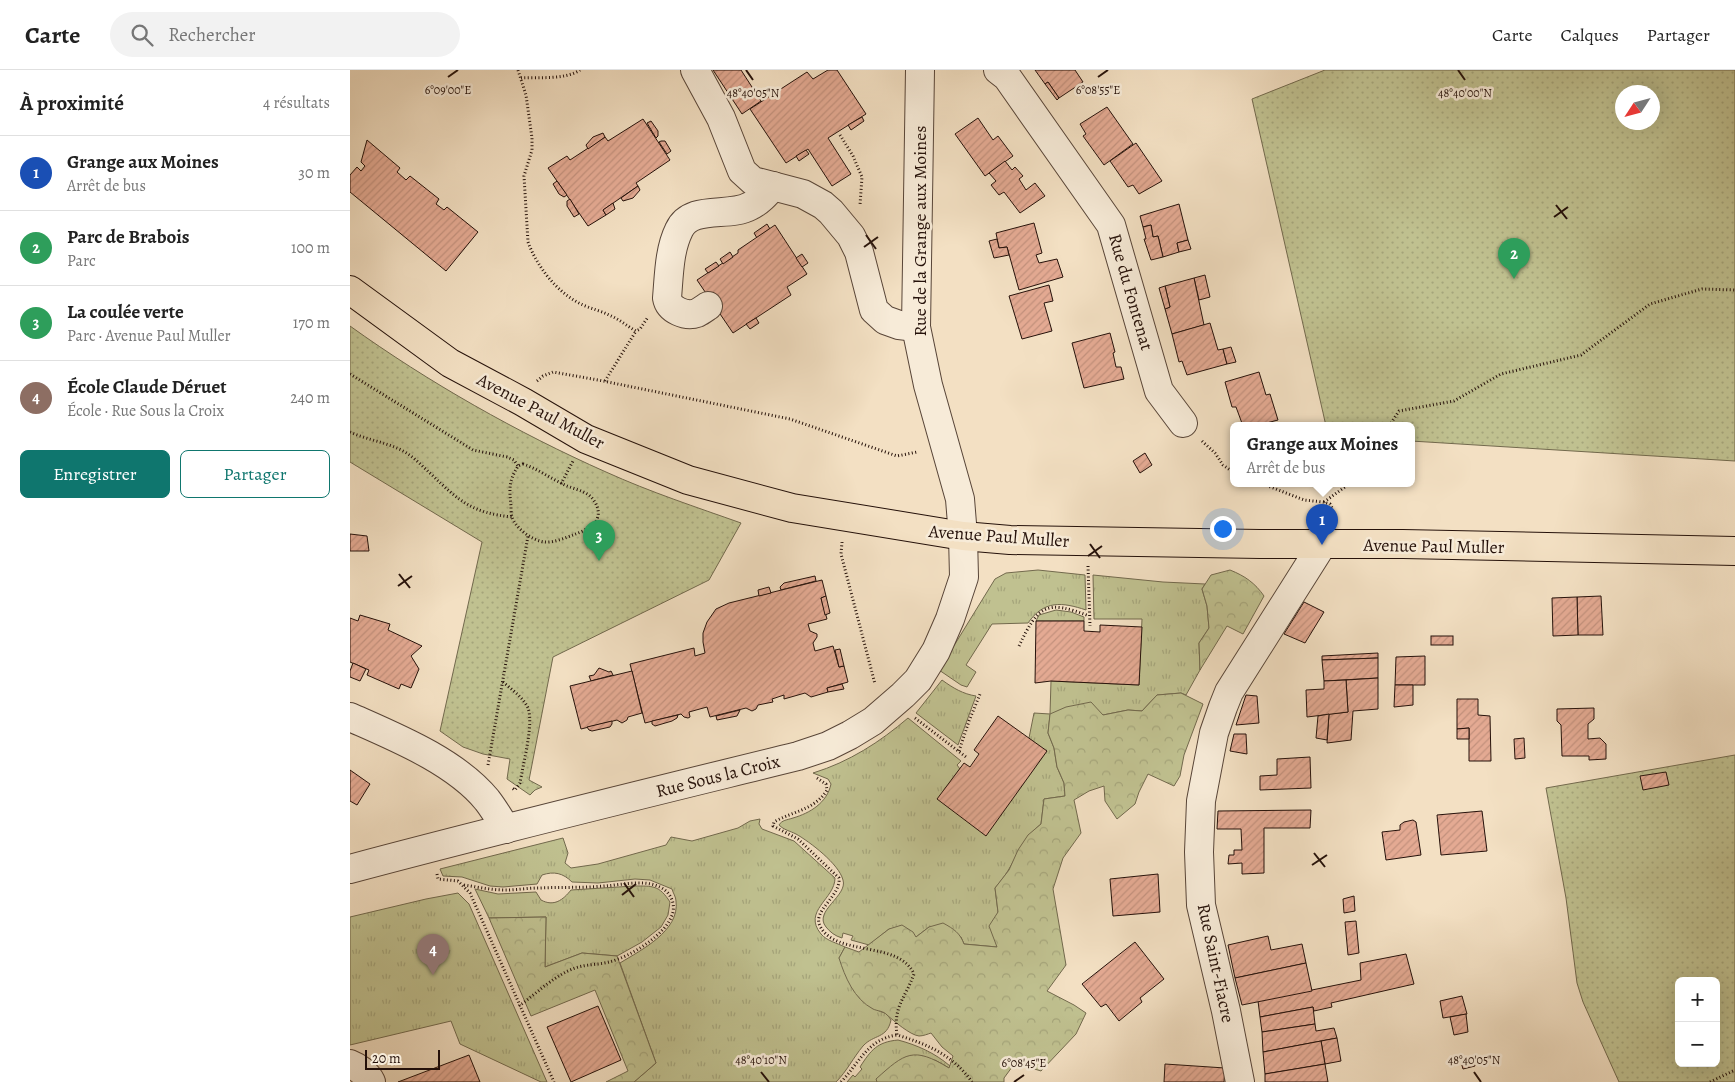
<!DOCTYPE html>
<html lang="fr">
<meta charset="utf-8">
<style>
:root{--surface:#fff;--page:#f2f2f2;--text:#222;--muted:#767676;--line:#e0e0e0;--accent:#0f766e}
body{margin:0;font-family:Alegreya,serif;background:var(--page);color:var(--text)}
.controls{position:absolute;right:15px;bottom:15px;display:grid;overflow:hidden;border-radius:8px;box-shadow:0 5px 20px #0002}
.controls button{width:45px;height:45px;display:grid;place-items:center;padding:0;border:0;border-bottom:1px solid var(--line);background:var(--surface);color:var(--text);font:25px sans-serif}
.compass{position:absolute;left:1265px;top:15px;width:45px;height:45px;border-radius:50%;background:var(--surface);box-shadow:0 5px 20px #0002;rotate:234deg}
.scale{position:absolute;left:15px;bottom:12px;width:75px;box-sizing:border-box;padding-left:5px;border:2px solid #25110a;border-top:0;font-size:14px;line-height:18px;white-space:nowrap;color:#25110a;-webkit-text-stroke:4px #f7ebd8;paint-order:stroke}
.you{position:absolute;left:872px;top:458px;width:18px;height:18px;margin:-12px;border:4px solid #fff;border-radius:50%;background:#1a73e8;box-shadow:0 0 0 8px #1a73e833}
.badge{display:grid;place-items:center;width:32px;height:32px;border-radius:50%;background:var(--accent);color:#fff;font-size:16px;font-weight:700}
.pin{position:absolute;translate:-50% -41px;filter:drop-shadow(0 1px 2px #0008)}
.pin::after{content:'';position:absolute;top:26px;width:18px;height:15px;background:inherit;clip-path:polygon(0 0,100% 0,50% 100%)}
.popup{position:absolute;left:880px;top:352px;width:185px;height:65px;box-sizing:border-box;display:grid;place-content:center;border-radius:8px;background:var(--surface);filter:drop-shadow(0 1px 4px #0005);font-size:16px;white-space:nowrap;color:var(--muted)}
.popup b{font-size:19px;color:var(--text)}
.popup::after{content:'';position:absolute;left:50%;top:100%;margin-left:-10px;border:10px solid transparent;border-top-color:var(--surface)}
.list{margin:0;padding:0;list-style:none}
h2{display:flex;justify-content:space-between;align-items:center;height:65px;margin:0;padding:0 20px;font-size:21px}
h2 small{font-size:16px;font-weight:400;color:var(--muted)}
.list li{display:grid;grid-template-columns:32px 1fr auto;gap:15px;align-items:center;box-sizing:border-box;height:75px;padding:0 20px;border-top:1px solid var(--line)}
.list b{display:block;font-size:19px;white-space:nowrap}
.list p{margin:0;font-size:16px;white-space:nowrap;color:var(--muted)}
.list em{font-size:16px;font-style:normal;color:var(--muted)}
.actions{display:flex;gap:10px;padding:15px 20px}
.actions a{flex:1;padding:11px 0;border:1px solid var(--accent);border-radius:8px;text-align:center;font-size:18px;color:var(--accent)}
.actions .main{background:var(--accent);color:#fff}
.icon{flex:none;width:28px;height:28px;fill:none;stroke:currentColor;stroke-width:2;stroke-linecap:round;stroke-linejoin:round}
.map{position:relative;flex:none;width:1385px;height:1012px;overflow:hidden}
header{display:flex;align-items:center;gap:30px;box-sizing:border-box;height:70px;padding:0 25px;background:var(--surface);border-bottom:1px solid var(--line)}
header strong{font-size:24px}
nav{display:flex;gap:28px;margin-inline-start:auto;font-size:18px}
.search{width:350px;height:45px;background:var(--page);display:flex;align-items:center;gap:12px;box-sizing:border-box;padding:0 18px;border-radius:28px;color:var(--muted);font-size:19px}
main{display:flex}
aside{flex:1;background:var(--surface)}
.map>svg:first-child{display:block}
.grass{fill:url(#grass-tufts);stroke:#72694d}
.forest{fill:url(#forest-crowns);stroke:#72694d}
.park{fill:url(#park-dots);stroke:#72694d;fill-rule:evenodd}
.building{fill:url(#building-hatch);stroke:#25110a}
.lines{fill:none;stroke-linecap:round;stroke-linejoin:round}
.minor-casing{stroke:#584538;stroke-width:30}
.major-casing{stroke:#25110a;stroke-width:30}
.path{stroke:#25110a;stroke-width:3;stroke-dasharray:1 2.5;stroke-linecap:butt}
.minor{stroke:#f7ebd8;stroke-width:28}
.major{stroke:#f3e0c3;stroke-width:28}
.ticks{fill:none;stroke:#25110a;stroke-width:2}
.labels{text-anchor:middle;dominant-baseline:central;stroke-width:5;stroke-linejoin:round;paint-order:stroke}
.street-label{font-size:18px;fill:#25110a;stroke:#f7ebd8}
.ticks-label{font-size:12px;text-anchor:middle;fill:#25110a;stroke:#f7ebd8;stroke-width:5;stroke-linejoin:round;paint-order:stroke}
</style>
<header>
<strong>Carte</strong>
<div class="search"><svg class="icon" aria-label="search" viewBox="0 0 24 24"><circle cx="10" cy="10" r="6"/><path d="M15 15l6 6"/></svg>Rechercher</div>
<nav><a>Carte</a><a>Calques</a><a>Partager</a></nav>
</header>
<main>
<aside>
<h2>À proximité<small>4 résultats</small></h2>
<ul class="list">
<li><span class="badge" style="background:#1a4fb4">1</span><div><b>Grange aux Moines</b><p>Arrêt de bus</p></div><em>30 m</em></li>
<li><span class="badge" style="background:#2e9e5b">2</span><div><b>Parc de Brabois</b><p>Parc</p></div><em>100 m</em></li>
<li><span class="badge" style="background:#2e9e5b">3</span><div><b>La coulée verte</b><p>Parc · Avenue Paul Muller</p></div><em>170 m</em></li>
<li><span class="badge" style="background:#8d6e63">4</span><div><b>École Claude Déruet</b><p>École · Rue Sous la Croix</p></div><em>240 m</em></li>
</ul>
<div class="actions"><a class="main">Enregistrer</a><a>Partager</a></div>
</aside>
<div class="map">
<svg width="1385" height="1012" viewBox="0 0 1385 1012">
<defs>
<pattern id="grass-tufts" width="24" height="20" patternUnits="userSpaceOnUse" patternTransform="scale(1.25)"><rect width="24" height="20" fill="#c0c190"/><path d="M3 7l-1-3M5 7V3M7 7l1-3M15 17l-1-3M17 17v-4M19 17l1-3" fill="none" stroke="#a5a57b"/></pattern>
<pattern id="forest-crowns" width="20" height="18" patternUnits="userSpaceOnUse" patternTransform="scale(1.25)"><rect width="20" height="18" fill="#c0c190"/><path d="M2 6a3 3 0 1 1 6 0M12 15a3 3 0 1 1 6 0" fill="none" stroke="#a5a57b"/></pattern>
<pattern id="park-dots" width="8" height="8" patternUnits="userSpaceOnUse" patternTransform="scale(1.25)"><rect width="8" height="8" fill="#c0c190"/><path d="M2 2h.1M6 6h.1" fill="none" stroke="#a5a57b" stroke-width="1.8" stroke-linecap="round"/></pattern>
<pattern id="building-hatch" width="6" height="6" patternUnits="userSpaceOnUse" patternTransform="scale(1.25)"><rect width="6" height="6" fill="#e4aa93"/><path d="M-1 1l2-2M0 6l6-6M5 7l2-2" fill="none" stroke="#c3917d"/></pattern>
</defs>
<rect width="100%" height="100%" fill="#f3e0c3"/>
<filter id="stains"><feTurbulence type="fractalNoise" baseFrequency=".004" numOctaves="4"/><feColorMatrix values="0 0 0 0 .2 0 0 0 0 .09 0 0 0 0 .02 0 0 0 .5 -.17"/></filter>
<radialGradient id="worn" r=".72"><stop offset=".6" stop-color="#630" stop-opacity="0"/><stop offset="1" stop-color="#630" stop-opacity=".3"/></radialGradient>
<g class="grass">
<path d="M688 500 735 505 736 540C712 532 694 530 678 553L642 554 616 595 626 602 617 617 611 615 589 600 645 509 656 503Z"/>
<path d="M743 505 813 512 855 514 852 519 857 536 859 558 849 573 850 600 836 625 831 623 807 625 792 641 778 640 753 645H700L698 663 704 678 707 697 714 713 715 726 694 729 691 754C675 766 669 782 659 799 655 806 650 812 645 818L648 842 647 877 614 874 611 867 579 857 566 867 539 859 519 875 501 870 503 866 493 863 492 868C485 866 480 862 476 857 463 841 498 826 493 810 489 794 460 772 446 764 440 761 434 760 429 755 432 750 437 750 443 748 460 743 477 733 481 714L478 709 463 703C499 692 530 672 558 648L611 691 607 695 610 699 588 729 679 668 684 643 700 644 701 611 789 615 792 549H744Z"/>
<path d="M706 540 721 542 734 547V551H686L689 545Z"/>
<path d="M592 610C603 618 613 624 626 626L608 675 566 643Z"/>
<path d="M410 749 409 754 412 759 444 771 485 808C485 829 452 841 471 864 477 871 487 873 495 877L489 888 522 938 537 944 541 950C537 969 524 964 513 976 503 988 497 1001 486 1012H284L306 993 270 893C291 880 330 861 326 831 326 827 323 823 322 819L300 810 285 809 248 813 222 812C213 803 204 801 192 805L187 814 153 817 140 816 112 807 93 806 90 799 213 768 218 783 215 793 221 798 248 794 316 775 321 767 342 771 388 758 400 751Z"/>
<path d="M284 816C303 816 309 815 320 832L318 845 311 857 292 872 267 886 232 883 195 897 196 847 139 848 125 819 148 824 186 822 191 830C204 837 213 830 221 820Z"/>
<path d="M108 823 119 834 197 1012H191L110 974 101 951 0 975V847L76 829Z"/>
<path d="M548 970C567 975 585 983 600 996L599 998 585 990 527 1009V1012H497L503 1005 505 1007 512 999 510 997C521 980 527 972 548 970Z"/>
</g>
<g class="forest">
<path d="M880 500C895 506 905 513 914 526L893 564 877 556 850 600 849 573 859 558 857 536 852 519 861 505Z"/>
<path d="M831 623 853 634 834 685 830 706 824 716 798 704 789 722 785 734 767 749 755 731 754 716 739 721 724 730 731 763 713 788 703 819 716 895 697 921 724 935 736 943 726 964 691 1001 665 993 654 1008V1012H527L526 1009C555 983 563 976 599 998L603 986 592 977 581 963C578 964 573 966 569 966 560 965 544 951 537 945 534 941 527 941 523 939 504 929 495 907 489 888L495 877 509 882 539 859 552 855 563 862 566 867 579 857 593 853C604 859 610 863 614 874L647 877 639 856 648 842 645 818 659 800 668 780 678 765 691 754 694 729 715 726 714 713 707 697 704 678 698 663 700 644 716 637 741 632 753 645 778 640 792 641 807 625Z"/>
<path d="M196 847 195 897 232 883 267 886 306 993 284 1012H256L278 1001 245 920 181 946 139 848Z"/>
</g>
<g class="park">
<path d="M975 0H1385V391L1061 371V356H976L902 29ZM1302 22V52H1272V22Z"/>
<path d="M0 256C78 312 168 363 256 402 300 422 346 437 391 453L359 510 203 587 179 710 192 717 185 720 180 725 157 709 160 689 133 684 113 677 90 661 132 472 0 392Z"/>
<path d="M1385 685V1012H1269L1233 932 1227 913 1216 828 1196 718ZM1329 911H1366V993H1329Z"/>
</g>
<g class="building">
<path d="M363 0H391L411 31 392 44Z"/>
<path d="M478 0H487L516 44 478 68 501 104 482 116 458 79 436 93 400 39 457 2 463 9Z"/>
<path d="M685 0H725L733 12 709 28 698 12 695 14Z"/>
<path d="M698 12 709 28 707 30 695 14Z"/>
<path d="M757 37 783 74 754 95 733 66 736 64 730 54Z"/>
<path d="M512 47 514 51 501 60 498 55Z"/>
<path d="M628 48 643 70 648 66 663 86 635 106 605 64Z"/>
<path d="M293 49 320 90 286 113 288 116 253 140 256 145 238 156 198 98 217 86 220 90 255 67 258 71Z"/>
<path d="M301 51 308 61V66L306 68 297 53Z"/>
<path d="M253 63 255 67 238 79 236 75 243 67Z"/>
<path d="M17 70 50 98 47 102 56 110 60 106 89 129 86 134 94 140 97 137 128 162 96 201 0 122V105L7 97 11 101 15 96 11 92Z"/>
<path d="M311 71H315L321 81 317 84 309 72Z"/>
<path d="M786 73 812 111 789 124 783 115 778 117 760 91Z"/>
<path d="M456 80 459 84 449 91 446 86Z"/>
<path d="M655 91 662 100 665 97 673 106 669 109 676 120 685 113 695 126 670 143 654 122 649 125 641 115 646 111 639 103Z"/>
<path d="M207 111 217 125 214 127 209 124 203 114Z"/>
<path d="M288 116 290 120 283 128 273 131 271 128Z"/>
<path d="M220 129 229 144 224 147 217 136V131Z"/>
<path d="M263 133 265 139 256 145 253 140Z"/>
<path d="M829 134 838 170 827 173 829 182 813 187 808 166 803 167 801 155 793 157 790 146Z"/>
<path d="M684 153 692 183 686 185 689 193 707 189 713 207 669 220 657 177 649 178 646 163Z"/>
<path d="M417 154 420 159 407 168 404 163Z"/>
<path d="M425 155 457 204 437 217 441 225 383 263 347 210 388 183V180Z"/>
<path d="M801 155 803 167 808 166 813 187 801 190 794 169H796L793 157Z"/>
<path d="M647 169 649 178 657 177 659 185 644 188 639 171Z"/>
<path d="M838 170 841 179 829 182 827 173Z"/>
<path d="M380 182 383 187 373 194 370 189Z"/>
<path d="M452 184 458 193 452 197 446 188Z"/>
<path d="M366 192 369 196 358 203 355 199Z"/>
<path d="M855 205 860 227 849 230 844 208Z"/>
<path d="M844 208 854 255 822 264 815 239 820 237 815 216Z"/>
<path d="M699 215 703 231 694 233 702 261 672 269 659 226Z"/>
<path d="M815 216 820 237 815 239 809 218Z"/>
<path d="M406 248 409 253 400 259 396 254Z"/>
<path d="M860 253 868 280 873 279 877 294 837 305 832 291 829 292 822 264Z"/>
<path d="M760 263 765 282 763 283 766 297H771L774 309 734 318 722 273Z"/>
<path d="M881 277 886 292 877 294 873 279Z"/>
<path d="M909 302 916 325 920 324 928 350 905 356H893L886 337H882L875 312Z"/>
<path d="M795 383 802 395 790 403 783 391Z"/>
<path d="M0 464 17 466 19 481H0Z"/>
<path d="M465 506 466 511 431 520 430 517 434 513Z"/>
<path d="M472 510 476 526 471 528 477 549 458 554 460 561 467 564V567L463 573 465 581 483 576 489 597 494 596 498 612 477 618 478 622 461 627 455 623 434 629V625L422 629 423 632 408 635 406 639 402 641 396 638 360 647 357 637 339 642 340 647 338 648 334 647 331 644 295 653 280 594 344 578 345 586 355 583 353 572V563L357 552 366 539 379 533Z"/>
<path d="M419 517 421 523 409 526 408 520Z"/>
<path d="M476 526 480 543 475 545 471 528Z"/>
<path d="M1251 526 1253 565H1228L1227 527Z"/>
<path d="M1227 527 1228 565 1203 566 1202 528Z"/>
<path d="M954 532 974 542 955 573 934 564Z"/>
<path d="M10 545 40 554 38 560 72 576 61 586 69 599 61 618 51 614 49 619 17 605 19 600 0 592V548L8 551Z"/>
<path d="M686 551H734V561L750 562V555L792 557 789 615 701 611 685 613Z"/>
<rect x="1081" y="566" width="22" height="9"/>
<path d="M490 579 494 596 489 597 485 580Z"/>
<path d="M1028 583V588L972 590V586Z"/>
<path d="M1075 586V615H1045L1046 587Z"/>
<path d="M1028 588V608L974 611 972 590Z"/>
<path d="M3 593 16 599 10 611 0 607V601Z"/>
<path d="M249 598 259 602 261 601 263 605 241 611 239 606 244 605Z"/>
<path d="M282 601 292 643 278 647 277 650 272 653 267 650 231 659 220 616Z"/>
<path d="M1028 608V639L1003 641 1001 670 977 673 979 644 998 642 996 610Z"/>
<path d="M996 610 998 642 957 647 956 620 974 619V611Z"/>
<path d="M492 614 494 619 478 622 477 618Z"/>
<path d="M1045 615H1063V635L1044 637Z"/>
<path d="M896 625 907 626 909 653 886 655Z"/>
<path d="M1107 629H1128V645L1140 646 1141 691H1119V658L1107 659Z"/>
<path d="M1244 638V649L1238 654V669L1250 668 1256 674V689L1239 690V686H1212L1211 655 1207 651V639Z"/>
<path d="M390 640 387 646 367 650 366 646Z"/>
<path d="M979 644 977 670 966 668 968 646Z"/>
<path d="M328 645 327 648 322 651 305 656 302 654V651Z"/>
<path d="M648 646 697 681 636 766 587 729 614 693 620 697 629 684 624 680Z"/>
<path d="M262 651V654L260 657 242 661 239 660 237 657Z"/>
<path d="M1119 658V669H1107V659Z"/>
<path d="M884 664H896L897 684 880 681Z"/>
<path d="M1174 668 1175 688 1165 689 1164 669Z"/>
<path d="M960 687 961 718 910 720V706L927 705V689Z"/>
<path d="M0 700 20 714 7 735 0 731Z"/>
<path d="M1316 702 1319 715 1293 720 1290 706Z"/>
<path d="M961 740 960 758H914V803L892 804V793L878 794 879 785H884V780H892L891 759H867L868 741Z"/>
<path d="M1132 741 1137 781 1091 785 1087 745Z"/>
<path d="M1063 750 1066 752 1071 785 1036 790 1032 762 1050 760V755L1054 752Z"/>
<path d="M808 804 810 842 763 846 760 809Z"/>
<path d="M1004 826 1005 841 994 843 993 829Z"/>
<path d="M1006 851 1009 883 998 885 995 852Z"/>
<path d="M918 866 921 880 952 874 956 893 885 908 878 875Z"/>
<path d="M785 872 814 909 790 928 792 932 769 951 756 934 751 937 732 914Z"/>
<path d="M1056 884 1064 914 981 933 982 937 964 941 963 937 910 947 908 931 1011 910 1010 893Z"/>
<path d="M956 893 962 921 892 935 885 908Z"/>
<path d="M1112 926 1117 944 1093 948 1090 931Z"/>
<path d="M248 936 271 990 221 1012 197 957Z"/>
<path d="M963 937 965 954 912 962 910 947Z"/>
<path d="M1116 944 1118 962 1104 965 1100 947Z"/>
<path d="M965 954 966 961 984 958 987 968 913 982 912 962Z"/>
<path d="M987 968 991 991 975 994 971 971Z"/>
<path d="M971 971 975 994 915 1004 913 982Z"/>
<path d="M119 985 130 1012H48Z"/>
<path d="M1123 990 1125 996 1113 999 1111 992Z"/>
<path d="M815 994 875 998 874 1012H814Z"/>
<path d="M975 994 978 1012H915V1004Z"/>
</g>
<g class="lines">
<g class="minor-casing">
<g id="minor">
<path d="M345 0 371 48 392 101 403 111 453 124 473 135 481 142 501 166 509 182 524 240 535 250 549 255 566 257"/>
<path d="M648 0 657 7 761 155 809 321 833 353"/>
<path d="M358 236C355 238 351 241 347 243 336 247 319 240 317 228 319 206 319 180 329 160 341 134 379 148 400 136 409 132 416 124 423 116"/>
<path d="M0 647C45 667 105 691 137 730 144 739 150 749 156 759"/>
<path d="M0 799C149 759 298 723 448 686L478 676 500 665 523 651 553 625 568 610 586 581 600 549 614 507 613 466 610 429 578 315 566 257 570 0"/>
<path d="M0 994C8 997 17 1004 21 1012"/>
<path d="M890 1012 876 941 851 835 849 782 851 731 859 689 864 663 873 637 879 622 972 475"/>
</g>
</g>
<g class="major-casing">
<path id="major" d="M0 220 100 293 173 332 236 369 338 410 442 438 613 466 660 470 910 474H1053L1385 481"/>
</g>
<g class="path">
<path d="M168 0 176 25 182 68V80L174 106 178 172C187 197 208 224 233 235 242 239 251 241 259 245 269 249 277 256 286 261L290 259 298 247"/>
<path d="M171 8C189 7 215 10 230 0"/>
<path d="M490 65 503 86 512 107 510 135"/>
<path d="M0 304 123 380 157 387 164 390 168 396"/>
<path d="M187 311 193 306 203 302 248 310 440 349 547 386 567 382"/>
<path d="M255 311 286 261"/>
<path d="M1039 356 1049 341 1104 331 1151 304 1231 285 1300 234 1352 219 1385 220"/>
<path d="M0 362C17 370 37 372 55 382 65 388 73 397 81 404 109 431 122 443 162 447"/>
<path d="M852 371 865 383 873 395 883 402"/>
<path d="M173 394C186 398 200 408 213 414 222 419 234 420 241 427 247 433 251 443 246 451 241 458 231 462 223 465 215 468 203 473 194 472 182 470 166 459 162 447 161 444 161 439 161 436 159 418 159 411 168 396Z"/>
<path d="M211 414 223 391"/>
<path d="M913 414 954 430 973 432 980 434 982 438V447"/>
<path d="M974 432 999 414"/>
<path d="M492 472 491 484 525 614"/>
<path d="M738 496 740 556"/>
<path d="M669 576C688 536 696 529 739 546"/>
<path d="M153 612C161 619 173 627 178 638 184 654 173 694 170 713L165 720 162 718"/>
<path d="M565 648 616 687"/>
<path d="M609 681 619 651 630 624"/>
<path d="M138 695 178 466"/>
<path d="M467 708 476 714 477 720C465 740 443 741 424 752L423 756 448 769 489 808C491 826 462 841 470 856 485 887 549 870 564 904 555 929 543 936 547 965 577 974 603 985 622 1012"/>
<path d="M87 804 88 809 108 811 120 823 204 1012"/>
<path d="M114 815C127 817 141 820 155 820 166 820 178 818 189 818 211 817 232 818 254 816 272 815 293 809 310 817 320 822 325 832 323 842 318 864 280 887 259 892 248 895 237 894 225 898 205 905 187 923 169 936"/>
<path d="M491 1012C509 993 518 969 547 965"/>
<path d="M1360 1012 1385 1000"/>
</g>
<use href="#minor" class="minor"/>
<use href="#major" class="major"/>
</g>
<path class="ticks" d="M396 0 403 10M1108 0 1115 10M98 7 108 0M748 7 758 0M1206 135 1217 149M1204 147 1218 137M516 165 526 179M514 177 528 167M740 474 750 488M738 486 752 476M49 504 60 518M48 516 62 506M964 783 975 797M962 795 977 785M274 813 284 827M272 825 286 814M411 1002 419 1012M1124 1002 1131 1012M664 1012 674 1005"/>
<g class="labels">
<g class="street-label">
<text transform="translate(570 161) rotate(-90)">Rue de la Grange aux Moines</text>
<text transform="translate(781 222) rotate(74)">Rue du Fontenat</text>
<text transform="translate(191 341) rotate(28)">Avenue Paul Muller</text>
<text transform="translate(649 466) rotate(4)">Avenue Paul Muller</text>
<text transform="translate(1084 476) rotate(1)">Avenue Paul Muller</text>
<text transform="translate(368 706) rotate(-14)">Rue Sous la Croix</text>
<text transform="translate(866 893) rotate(78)">Rue Saint-Fiacre</text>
</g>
</g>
<g class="ticks-label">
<text x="98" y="24">6°09'00"E</text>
<text x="748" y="24">6°08'55"E</text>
<text x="403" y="27">48°40'05"N</text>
<text x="1115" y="27">48°40'00"N</text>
<text x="411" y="994">48°40'10"N</text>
<text x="1124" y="994">48°40'05"N</text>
<text x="674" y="997">6°08'45"E</text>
</g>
<rect width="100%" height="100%" filter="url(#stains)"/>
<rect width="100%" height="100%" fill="url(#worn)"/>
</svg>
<div class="controls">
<button>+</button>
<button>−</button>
</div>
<svg class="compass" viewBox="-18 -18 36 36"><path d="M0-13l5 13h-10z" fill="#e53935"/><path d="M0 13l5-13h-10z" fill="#767676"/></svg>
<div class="scale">20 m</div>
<div class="you"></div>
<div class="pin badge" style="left:972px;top:475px;background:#1a4fb4">1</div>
<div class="popup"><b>Grange aux Moines</b>Arrêt de bus</div>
<div class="pin badge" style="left:1164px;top:209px;background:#2e9e5b">2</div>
<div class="pin badge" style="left:249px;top:491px;background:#2e9e5b">3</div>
<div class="pin badge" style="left:83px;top:905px;background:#8d6e63">4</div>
</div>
</main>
